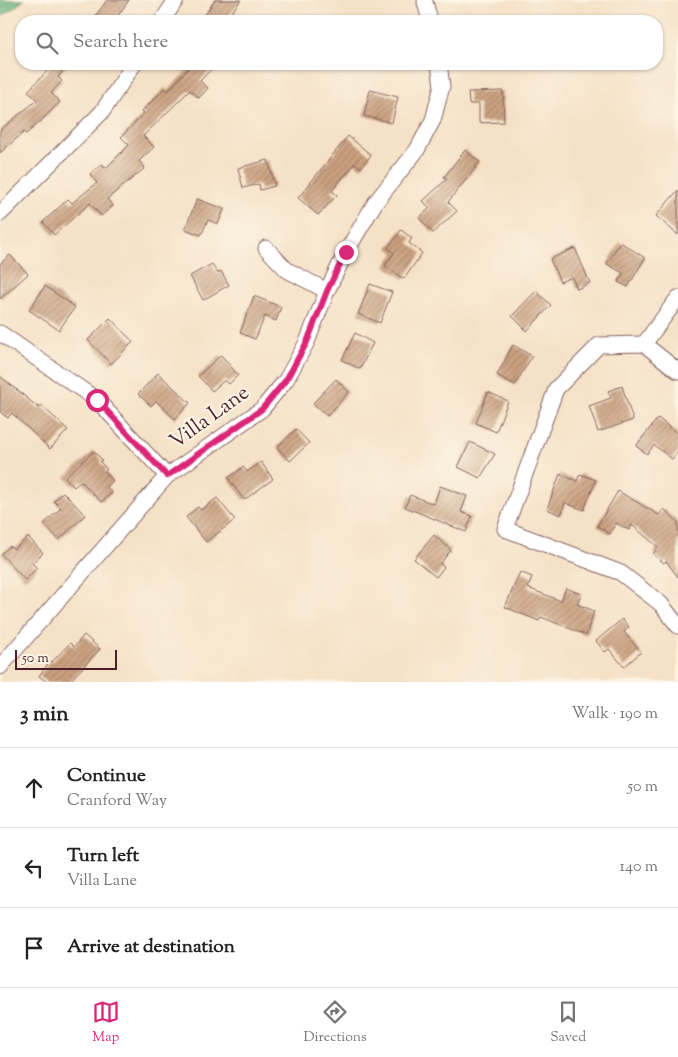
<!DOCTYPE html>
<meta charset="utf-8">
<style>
:root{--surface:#fff;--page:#f2f2f2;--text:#222;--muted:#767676;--line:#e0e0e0;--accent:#db2777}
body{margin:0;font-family:"Sorts Mill Goudy",serif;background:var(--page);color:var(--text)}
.scale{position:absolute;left:15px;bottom:12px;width:102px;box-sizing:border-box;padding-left:5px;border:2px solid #4a1f2b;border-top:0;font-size:14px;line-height:18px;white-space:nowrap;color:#4a1f2b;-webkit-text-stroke:4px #fcf5e5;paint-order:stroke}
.stop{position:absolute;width:15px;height:15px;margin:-11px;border:4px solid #db2777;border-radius:50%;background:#fff}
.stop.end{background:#db2777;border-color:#fff;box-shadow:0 1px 5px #0008}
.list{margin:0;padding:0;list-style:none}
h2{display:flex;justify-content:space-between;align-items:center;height:65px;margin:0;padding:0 20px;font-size:21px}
h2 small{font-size:16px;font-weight:400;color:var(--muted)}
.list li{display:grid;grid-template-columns:32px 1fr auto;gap:15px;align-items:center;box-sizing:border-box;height:80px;padding:0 20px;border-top:1px solid var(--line)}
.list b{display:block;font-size:19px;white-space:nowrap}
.list p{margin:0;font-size:16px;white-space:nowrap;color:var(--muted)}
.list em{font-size:16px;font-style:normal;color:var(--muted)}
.icon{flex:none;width:28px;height:28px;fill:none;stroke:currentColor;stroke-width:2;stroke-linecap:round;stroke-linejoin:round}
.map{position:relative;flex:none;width:678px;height:682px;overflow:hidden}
.search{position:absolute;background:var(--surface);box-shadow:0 1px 4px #0004;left:15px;right:15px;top:15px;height:55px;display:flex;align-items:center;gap:12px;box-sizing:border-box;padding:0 18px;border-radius:20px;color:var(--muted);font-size:19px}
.sheet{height:305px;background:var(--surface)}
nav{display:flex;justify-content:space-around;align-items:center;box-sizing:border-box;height:70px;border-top:1px solid var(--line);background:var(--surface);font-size:14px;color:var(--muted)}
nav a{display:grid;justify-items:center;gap:2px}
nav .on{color:var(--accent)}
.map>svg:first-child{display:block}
.forest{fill:url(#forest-crowns);stroke:#5b6a53}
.building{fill:url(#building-hatch)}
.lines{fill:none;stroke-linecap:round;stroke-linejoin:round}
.minor-casing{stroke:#866361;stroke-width:17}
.minor{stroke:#fff;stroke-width:15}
.route{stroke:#db2777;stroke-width:6}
.labels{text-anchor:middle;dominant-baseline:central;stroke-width:4;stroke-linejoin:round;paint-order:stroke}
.street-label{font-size:21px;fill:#4a1f2b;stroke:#fcf5e5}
</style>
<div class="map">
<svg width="678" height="682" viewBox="0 0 678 682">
<defs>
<pattern id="forest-crowns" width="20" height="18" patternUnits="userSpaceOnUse" patternTransform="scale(1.25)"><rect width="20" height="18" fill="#6cb57b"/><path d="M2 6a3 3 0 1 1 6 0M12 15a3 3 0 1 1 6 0" fill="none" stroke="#5b9365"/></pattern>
<pattern id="building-hatch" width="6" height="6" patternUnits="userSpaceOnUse" patternTransform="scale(1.25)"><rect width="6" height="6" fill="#cba281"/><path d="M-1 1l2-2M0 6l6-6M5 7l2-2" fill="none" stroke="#a7836a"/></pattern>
</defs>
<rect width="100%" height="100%" fill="#fcf5e5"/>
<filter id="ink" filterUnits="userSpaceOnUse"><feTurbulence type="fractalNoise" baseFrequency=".02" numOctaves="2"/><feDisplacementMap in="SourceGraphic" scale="10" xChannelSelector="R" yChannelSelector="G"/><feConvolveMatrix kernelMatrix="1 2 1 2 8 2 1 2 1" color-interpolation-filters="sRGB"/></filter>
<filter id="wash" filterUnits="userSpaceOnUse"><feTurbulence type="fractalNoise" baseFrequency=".0096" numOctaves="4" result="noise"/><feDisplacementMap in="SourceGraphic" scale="20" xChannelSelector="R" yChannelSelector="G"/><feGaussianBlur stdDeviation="1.12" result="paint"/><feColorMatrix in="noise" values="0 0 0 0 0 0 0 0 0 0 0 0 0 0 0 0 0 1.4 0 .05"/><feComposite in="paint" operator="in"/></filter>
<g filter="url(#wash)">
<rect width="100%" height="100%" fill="#f5e1c6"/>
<path class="forest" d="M0 0H24L0 18Z"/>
<g id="blocks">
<g class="building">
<path d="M107 0H129L114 21H92Z"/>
<path d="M215 0H241L225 21H201Z"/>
<path d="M54 64H68L58 77 62 81 51 93 60 102 40 122 26 134 24 132 0 153V130L37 100 28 91Z"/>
<path d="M192 64H216L200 81 208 88 199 98 190 90 143 136 154 147 139 161 145 168 107 199 113 206 101 216 90 203 54 235 43 222 68 199 72 203 97 183 90 174 102 164 106 168 129 145 121 137 144 113 142 111 165 88 168 91Z"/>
<path d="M370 90 398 97 392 123 364 116Z"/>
<path d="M503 91 504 122 479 123V104H469L468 92Z"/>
<path d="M348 136 371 155 361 168 355 163 332 191 337 195 318 215 298 198Z"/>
<path d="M465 150 480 162 448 202 457 211 433 233 419 218 430 208 423 201 447 179 444 177Z"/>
<path d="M268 160 275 186 260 190 259 184 243 188 238 168Z"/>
<path d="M678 190V235L656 216Z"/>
<path d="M197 199 224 209 218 224 208 220 201 235 185 229Z"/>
<path d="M401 230 412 238 409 243 422 253 404 279 385 266 394 253 388 248Z"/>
<path d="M620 242 645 258 628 287 618 282 623 273 607 264Z"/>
<path d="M575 248 590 283 577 289 572 277 560 282 550 259Z"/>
<path d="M10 255 28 274 0 299V264Z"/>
<path d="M212 264 217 273 221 271 229 285 203 300 190 276Z"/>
<path d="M370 284 392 292 380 323 358 314Z"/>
<path d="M45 286 75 307 59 330 29 310Z"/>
<path d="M536 291 551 305 527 331 512 316Z"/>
<path d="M254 296 281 307 276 321 265 316 255 339 240 333Z"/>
<path d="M110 318 133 342 111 364 88 340Z"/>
<path d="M355 333 373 343 360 369 342 360Z"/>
<path d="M513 345 532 356 515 385 497 375Z"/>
<path d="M221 355 238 375 229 384 225 380 212 391 198 376Z"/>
<path d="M158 373 190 403 175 419 156 401 151 406 138 394Z"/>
<path d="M0 376 39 408 41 405 68 430 50 449 12 413 8 418 0 412Z"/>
<path d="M336 379 349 392 327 416 313 403Z"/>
<path d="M622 386 633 420 598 432 589 406 611 398 608 391Z"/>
<path d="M488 392 508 401 496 432 476 423Z"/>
<path d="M658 418 678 434V452L672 459 654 445 647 454 636 446Z"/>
<path d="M296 429 309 443 290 461 277 447Z"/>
<path d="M470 442 495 454 480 478 458 467Z"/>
<path d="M94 451 102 460 100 462 107 469 105 471 113 481 107 487 112 493 101 502 81 481 74 487 65 477Z"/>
<path d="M261 462 273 479 244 500 228 478 243 467 247 472Z"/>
<path d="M560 474 577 481 580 474 596 480 584 510 565 503 561 515 547 509Z"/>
<path d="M440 486 467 496 461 512 472 516 466 532 405 507 410 495 434 504Z"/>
<path d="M618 491 659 515 664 509 678 522V577L666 561 664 563 653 554 658 547 632 525 629 530 616 523 610 534 597 526Z"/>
<path d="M63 492 85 515 59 540 44 524 61 508 54 501Z"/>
<path d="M217 498 235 520 206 542 186 517 198 507 201 510Z"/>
<path d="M434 535 451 550 440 564 444 567 436 577 414 559Z"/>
<path d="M28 537 43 553 32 563 37 568 25 580 1 554 10 546 14 549Z"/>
<path d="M520 572 532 577 528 588 561 601 566 588 581 594 577 604 594 611 586 635 541 617 539 621 505 607Z"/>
<path d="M622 619 629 627 624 632 641 652 624 667 609 649 605 652 596 641Z"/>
<path d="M84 635 100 649 69 682H47L39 676 50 661 52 662 70 643 74 647Z"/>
</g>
</g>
</g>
<g filter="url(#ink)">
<use href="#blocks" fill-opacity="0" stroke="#866361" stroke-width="1"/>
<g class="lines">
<g class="minor-casing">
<g id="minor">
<path d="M425 2 430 21"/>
<path d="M162 21 176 0"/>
<path d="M0 214 102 112 134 64"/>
<path d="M266 248 287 270 327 291"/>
<path d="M0 333 97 400 167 476"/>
<path d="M644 344 678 298"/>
<path d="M678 371 644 344 599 345 556 389 505 529 621 573 661 604 678 626"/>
<path d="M0 667 167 476 262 409 286 380 307 342 327 291 346 252 375 203 417 150 433 120 442 86 439 64"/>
</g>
</g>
<use href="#minor" class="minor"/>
</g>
</g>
<g class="lines" filter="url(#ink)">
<path class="route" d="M97 400 167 476 262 409 286 380 307 342 327 291 346 252"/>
</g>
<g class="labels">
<g class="street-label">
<text transform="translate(210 418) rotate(-36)">Villa Lane</text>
</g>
</g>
</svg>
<div class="scale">50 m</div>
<div class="stop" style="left:97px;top:400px"></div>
<div class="stop end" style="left:346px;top:252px"></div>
<div class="search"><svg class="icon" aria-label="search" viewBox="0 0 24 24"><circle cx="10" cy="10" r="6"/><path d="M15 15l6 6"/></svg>Search here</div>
</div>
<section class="sheet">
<h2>3 min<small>Walk · 190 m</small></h2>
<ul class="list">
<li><svg class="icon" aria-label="ahead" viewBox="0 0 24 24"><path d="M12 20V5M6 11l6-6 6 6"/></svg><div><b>Continue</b><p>Cranford Way</p></div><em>50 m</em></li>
<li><svg class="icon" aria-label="left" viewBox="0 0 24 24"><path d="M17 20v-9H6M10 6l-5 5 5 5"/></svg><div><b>Turn left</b><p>Villa Lane</p></div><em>140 m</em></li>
<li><svg class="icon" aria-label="arrive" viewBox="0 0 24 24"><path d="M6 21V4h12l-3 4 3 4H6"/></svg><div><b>Arrive at destination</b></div></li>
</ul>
</section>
<nav>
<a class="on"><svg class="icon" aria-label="map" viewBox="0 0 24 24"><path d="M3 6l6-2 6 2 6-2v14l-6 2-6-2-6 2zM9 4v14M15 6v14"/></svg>Map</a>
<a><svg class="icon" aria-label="directions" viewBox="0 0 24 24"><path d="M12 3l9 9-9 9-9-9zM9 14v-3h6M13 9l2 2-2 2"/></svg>Directions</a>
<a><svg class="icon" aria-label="saved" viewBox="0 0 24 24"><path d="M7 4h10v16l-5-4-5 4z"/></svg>Saved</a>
</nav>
